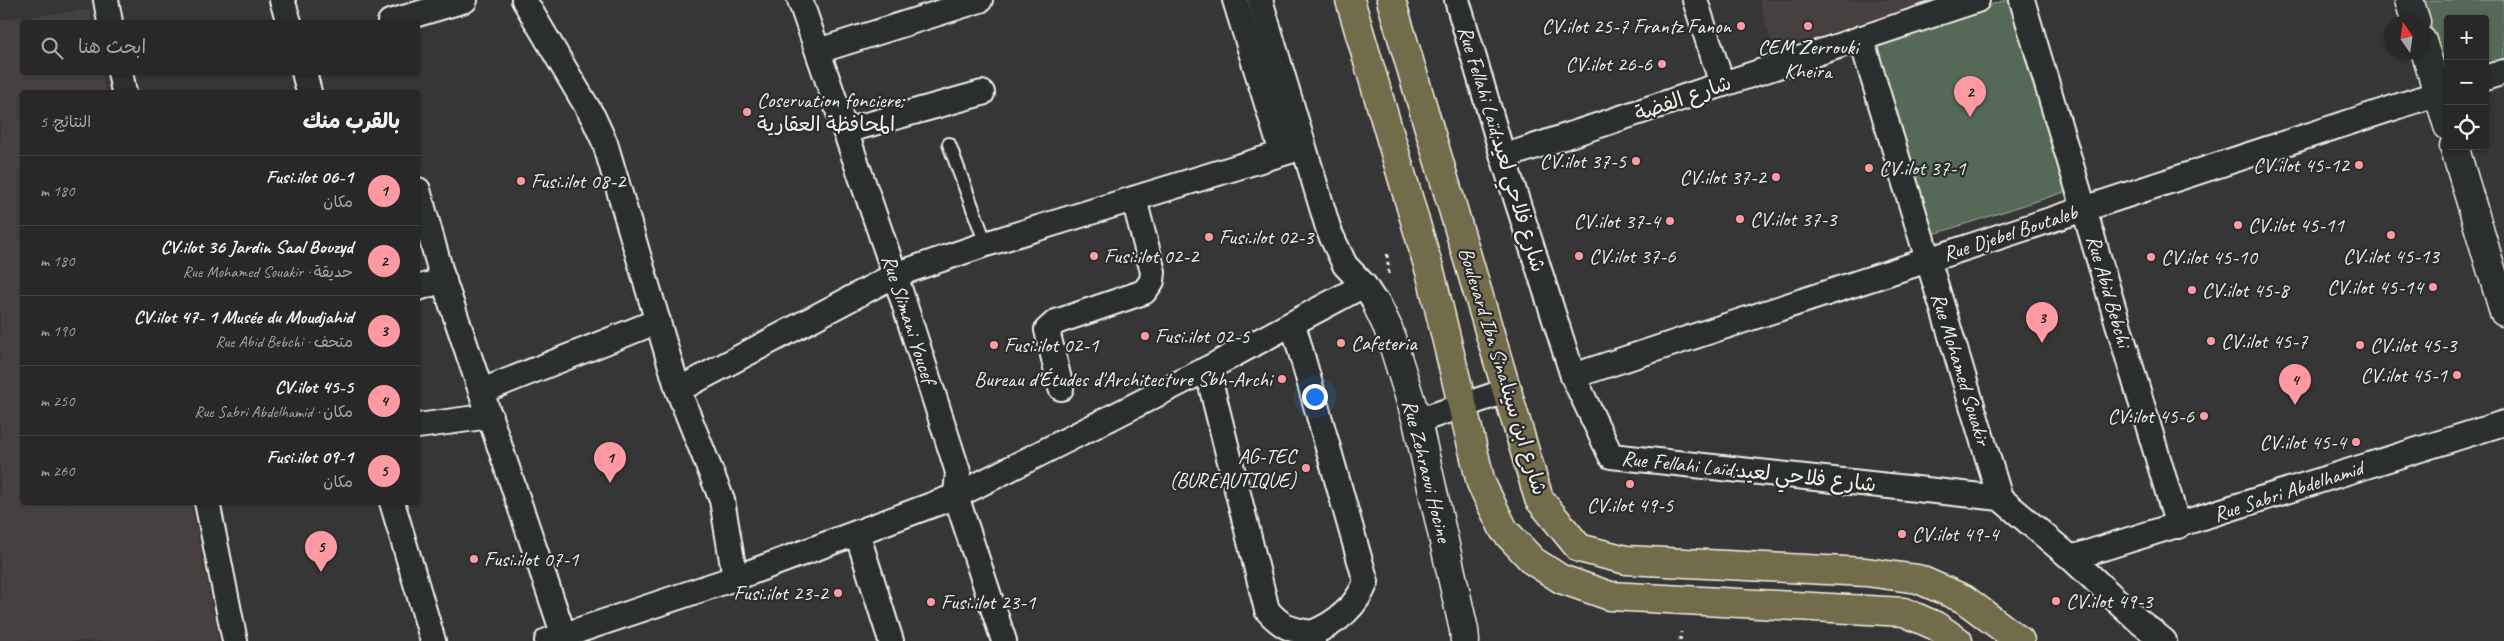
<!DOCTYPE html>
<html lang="ar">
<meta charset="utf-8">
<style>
:root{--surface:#292828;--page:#353434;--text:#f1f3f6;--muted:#a5a6a8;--line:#454445;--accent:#ff9aa2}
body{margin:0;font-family:Caveat,"Playpen Sans Arabic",sans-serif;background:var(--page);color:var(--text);direction:rtl}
.controls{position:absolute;right:15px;top:15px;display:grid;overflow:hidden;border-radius:5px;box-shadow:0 1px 4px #0004}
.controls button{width:45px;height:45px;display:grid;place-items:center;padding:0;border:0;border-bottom:1px solid var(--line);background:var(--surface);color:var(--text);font:25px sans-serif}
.compass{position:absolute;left:2384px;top:15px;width:45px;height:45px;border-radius:50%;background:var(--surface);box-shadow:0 1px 4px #0004;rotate:347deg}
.you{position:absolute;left:1314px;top:396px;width:18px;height:18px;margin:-12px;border:4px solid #fff;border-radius:50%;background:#1a73e8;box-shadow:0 0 0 8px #1a73e833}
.badge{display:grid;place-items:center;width:32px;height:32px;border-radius:50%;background:var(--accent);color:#111;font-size:16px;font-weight:700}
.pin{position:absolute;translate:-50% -41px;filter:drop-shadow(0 1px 2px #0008)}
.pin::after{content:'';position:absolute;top:26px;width:18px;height:15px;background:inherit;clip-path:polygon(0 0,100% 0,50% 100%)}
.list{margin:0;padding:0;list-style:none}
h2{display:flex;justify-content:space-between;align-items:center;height:65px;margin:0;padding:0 20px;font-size:21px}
h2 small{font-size:16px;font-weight:400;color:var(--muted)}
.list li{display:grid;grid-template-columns:32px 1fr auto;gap:15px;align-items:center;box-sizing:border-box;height:70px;padding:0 20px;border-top:1px solid var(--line)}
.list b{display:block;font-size:19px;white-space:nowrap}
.list p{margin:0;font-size:16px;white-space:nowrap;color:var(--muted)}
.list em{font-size:16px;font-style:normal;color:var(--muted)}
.icon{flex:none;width:28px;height:28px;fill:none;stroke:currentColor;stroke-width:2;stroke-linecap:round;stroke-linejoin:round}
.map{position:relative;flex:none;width:2504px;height:641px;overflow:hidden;direction:ltr}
.search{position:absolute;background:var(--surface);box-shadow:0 1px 4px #0004;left:20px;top:20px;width:400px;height:55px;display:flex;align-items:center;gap:12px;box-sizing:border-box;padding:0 18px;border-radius:5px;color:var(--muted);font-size:19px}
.panel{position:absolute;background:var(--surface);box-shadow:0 1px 4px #0004;left:20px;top:90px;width:400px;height:415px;border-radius:5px;direction:rtl}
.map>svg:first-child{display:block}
.built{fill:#474140}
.green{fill:#556b57;stroke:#a4aea0}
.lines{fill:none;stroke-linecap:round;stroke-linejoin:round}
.lane-casing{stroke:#f4f1e8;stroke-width:16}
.street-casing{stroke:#f4f1e8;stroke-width:28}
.secondary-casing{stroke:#f4f1e8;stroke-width:31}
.primary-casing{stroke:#f4f1e8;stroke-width:31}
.path{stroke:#f4f1e8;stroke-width:3;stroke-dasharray:4 4;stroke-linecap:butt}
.lane{stroke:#2a2d2e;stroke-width:12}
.street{stroke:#2a2d2e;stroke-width:24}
.secondary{stroke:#2a2d2e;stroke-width:28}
.primary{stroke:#736c4b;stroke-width:28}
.poi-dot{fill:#ff9aa2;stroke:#2a2d2e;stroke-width:2}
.labels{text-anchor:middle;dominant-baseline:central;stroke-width:4.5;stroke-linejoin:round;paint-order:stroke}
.poi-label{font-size:21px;fill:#f4f1e8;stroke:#2a2d2e;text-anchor:start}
.street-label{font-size:21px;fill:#f4f1e8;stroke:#2a2d2e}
</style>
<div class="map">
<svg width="2504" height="641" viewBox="0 0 2504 641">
<rect width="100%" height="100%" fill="#373636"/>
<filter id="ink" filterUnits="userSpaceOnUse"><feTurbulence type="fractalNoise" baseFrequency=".02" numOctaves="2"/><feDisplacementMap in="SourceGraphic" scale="10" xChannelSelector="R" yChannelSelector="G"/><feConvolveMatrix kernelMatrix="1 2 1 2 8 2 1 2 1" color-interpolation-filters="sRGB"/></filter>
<g filter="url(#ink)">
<g class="built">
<path d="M1759 0H1924L1925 3 1774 50Z"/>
<path d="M89 10 92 22H22V72L102 73 106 92H22V502L191 503 219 641H0V20Z"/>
</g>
<g class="green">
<path d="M2006 0H2010L2071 190 1931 235 1869 43Z"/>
<path d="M2423 0H2504V59L2485 64V19H2448L2447 76Z"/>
</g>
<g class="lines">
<g class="lane-casing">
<path id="lane" d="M949 144 986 244"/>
</g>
<g class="street-casing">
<g id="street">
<path d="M106 0 110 22"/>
<path d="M282 0 289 22"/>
<path d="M524 0 593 117 605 143 678 390 722 500 735 578"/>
<path d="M800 0 895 275 958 472 956 496 1004 641"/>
<path d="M1235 0 1282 153"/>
<path d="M1260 0 1329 231 1345 265 1364 285"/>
<path d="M1457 0 1503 157 1573 376 1611 456 2000 498 2071 558 2140 622 2164 641"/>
<path d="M1695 0 1722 84"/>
<path d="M2022 0 2178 526"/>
<path d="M390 22 465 0"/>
<path d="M1861 38 2000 498"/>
<path d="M818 51 980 0"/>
<path d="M120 72 124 92"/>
<path d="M304 72 309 92"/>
<path d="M2485 78 2504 72"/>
<path d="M845 131 982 93"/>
<path d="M1503 157 1977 0"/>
<path d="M418 190 442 276 564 636"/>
<path d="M418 288 444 280"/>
<path d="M1293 324 1366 582C1356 607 1337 623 1312 633L1313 641"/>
<path d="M1207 369 1267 610C1282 627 1290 630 1312 633"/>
<path d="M1573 376 2448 90"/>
<path d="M1061 388 1047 330 1056 322 1144 292 1152 281 1153 272 1134 199"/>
<path d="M678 390 895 275 986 244 1303 147"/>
<path d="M482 391 658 321"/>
<path d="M1417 421 1509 390"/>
<path d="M418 426 490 416"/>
<path d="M207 502 235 641"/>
<path d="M392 502 433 641"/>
<path d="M857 533 891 641"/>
<path d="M2071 558 2504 423"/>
<path d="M547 641 735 578 956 496 1207 369 1364 285 1377 305"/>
</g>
</g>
<g class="secondary-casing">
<g id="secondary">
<path d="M2409 0 2416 22"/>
<path d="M2422 41 2448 126"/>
<path d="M2454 146 2504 312"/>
<path d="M1377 305 1388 328 1417 421 1464 630 1465 641"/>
</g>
</g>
<g class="primary-casing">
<g id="primary">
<path d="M1350 0 1431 275 1481 483 1504 530 1533 561 1561 579 1610 596 1904 612 1936 626 1958 641"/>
<path d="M1391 0 1539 499 1579 548 1626 560 1866 572 1918 579 1964 599 2020 641"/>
</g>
</g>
<g class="path">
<path d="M1387 254 1389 275"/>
<path d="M1680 641 1681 632"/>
</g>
<use href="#lane" class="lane"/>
<use href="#street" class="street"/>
<use href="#secondary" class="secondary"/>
<use href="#primary" class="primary"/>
</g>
</g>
<g class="poi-dot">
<circle cx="1741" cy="26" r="5"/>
<circle cx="1808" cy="26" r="5"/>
<circle cx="1662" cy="64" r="5"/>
<circle cx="747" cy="112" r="5"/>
<circle cx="1636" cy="161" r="5"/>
<circle cx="2359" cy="165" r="5"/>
<circle cx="1869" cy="168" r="5"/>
<circle cx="1776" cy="177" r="5"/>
<circle cx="521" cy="181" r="5"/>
<circle cx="1740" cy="219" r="5"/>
<circle cx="1670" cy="221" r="5"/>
<circle cx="2238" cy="225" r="5"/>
<circle cx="2391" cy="235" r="5"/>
<circle cx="1209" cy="237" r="5"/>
<circle cx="1094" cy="256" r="5"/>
<circle cx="1579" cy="256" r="5"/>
<circle cx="2151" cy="257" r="5"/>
<circle cx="2433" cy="287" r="5"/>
<circle cx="2192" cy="290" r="5"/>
<circle cx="1145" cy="336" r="5"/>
<circle cx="2211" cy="341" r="5"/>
<circle cx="1341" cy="343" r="5"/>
<circle cx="994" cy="345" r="5"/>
<circle cx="2360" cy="345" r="5"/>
<circle cx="2457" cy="375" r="5"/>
<circle cx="1282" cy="379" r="5"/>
<circle cx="2204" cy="416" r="5"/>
<circle cx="2356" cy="442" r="5"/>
<circle cx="1306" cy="468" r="5"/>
<circle cx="1630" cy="484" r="5"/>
<circle cx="1902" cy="534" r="5"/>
<circle cx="474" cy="559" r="5"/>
<circle cx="838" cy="593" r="5"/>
<circle cx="2056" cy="601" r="5"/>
<circle cx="931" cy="602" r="5"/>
</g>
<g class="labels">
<g class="poi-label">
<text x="1731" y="26" text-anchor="end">CV.ilot 25-7 Frantz Fanon</text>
<text x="1808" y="47" text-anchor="middle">CEM Zerrouki<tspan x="1808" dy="24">Kheira</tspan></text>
<text x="1652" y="64" text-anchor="end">CV.ilot 26-6</text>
<text x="757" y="100">Coservation fonciere;<tspan x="757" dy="24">المحافظة العقارية</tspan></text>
<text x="1626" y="161" text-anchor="end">CV.ilot 37-5</text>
<text x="2349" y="165" text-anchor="end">CV.ilot 45-12</text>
<text x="1879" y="168">CV.ilot 37-1</text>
<text x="1766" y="177" text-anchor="end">CV.ilot 37-2</text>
<text x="531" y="181">Fusi.ilot 08-2</text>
<text x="1750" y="219">CV.ilot 37-3</text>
<text x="1660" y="221" text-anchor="end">CV.ilot 37-4</text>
<text x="2248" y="225">CV.ilot 45-11</text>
<text x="1219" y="237">Fusi.ilot 02-3</text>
<text x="1104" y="256">Fusi.ilot 02-2</text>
<text x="1589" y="256">CV.ilot 37-6</text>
<text x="2391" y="256" text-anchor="middle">CV.ilot 45-13</text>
<text x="2161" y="257">CV.ilot 45-10</text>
<text x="2423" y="287" text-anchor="end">CV.ilot 45-14</text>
<text x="2202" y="290">CV.ilot 45-8</text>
<text x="1155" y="336">Fusi.ilot 02-5</text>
<text x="2221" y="341">CV.ilot 45-7</text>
<text x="1351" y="343">Cafeteria</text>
<text x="1004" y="345">Fusi.ilot 02-1</text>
<text x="2370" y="345">CV.ilot 45-3</text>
<text x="2447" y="375" text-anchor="end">CV.ilot 45-1</text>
<text x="1272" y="379" text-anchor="end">Bureau d'Études d'Architecture Sbh-Archi</text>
<text x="2194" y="416" text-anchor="end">CV.ilot 45-6</text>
<text x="2346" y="442" text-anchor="end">CV.ilot 45-4</text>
<text x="1296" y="456" text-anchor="end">AG-TEC<tspan x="1296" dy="24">(BUREAUTIQUE)</tspan></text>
<text x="1630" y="505" text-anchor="middle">CV.ilot 49-5</text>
<text x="1912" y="534">CV.ilot 49-4</text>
<text x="484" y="559">Fusi.ilot 07-1</text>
<text x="828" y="593" text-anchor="end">Fusi.ilot 23-2</text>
<text x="2066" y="601">CV.ilot 49-3</text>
<text x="941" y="602">Fusi.ilot 23-1</text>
</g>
<g class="street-label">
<text transform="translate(1683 98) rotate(-19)">شارع الفضة</text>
<text transform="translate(1502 149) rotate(73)">Rue Fellahi Laïd;شارع فلاحي لعيد</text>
<text transform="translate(2010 233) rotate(-18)">Rue Djebel Boutaleb</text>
<text transform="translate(2109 291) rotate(74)">Rue Abid Bebchi</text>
<text transform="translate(909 319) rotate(72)">Rue Slimani Youcef</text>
<text transform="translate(1961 369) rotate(73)">Rue Mohamed Souakir</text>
<text transform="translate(1503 371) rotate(73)">Boulevard Ibn Sina:شارع ابن سينا</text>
<text transform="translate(1427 471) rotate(76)">Rue Zehraoui Hocine</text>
<text transform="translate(1749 471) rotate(6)">Rue Fellahi Laïd;شارع فلاحي لعيد</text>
<text transform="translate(2288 491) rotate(-18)">Rue Sabri Abdelhamid</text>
</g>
</g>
</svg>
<div class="controls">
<button>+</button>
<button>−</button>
<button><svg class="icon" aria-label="locate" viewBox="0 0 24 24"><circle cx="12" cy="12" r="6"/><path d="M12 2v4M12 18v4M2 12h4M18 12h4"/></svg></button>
</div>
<svg class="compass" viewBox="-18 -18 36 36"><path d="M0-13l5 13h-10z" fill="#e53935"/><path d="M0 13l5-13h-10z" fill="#a5a6a8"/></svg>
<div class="you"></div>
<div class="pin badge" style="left:610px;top:483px">1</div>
<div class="pin badge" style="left:1970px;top:117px">2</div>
<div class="pin badge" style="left:2042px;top:343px">3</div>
<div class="pin badge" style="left:2295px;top:405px">4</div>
<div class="pin badge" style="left:321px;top:572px">5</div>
<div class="search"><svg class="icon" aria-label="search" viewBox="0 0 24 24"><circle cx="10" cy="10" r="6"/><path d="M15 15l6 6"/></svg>ابحث هنا</div>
<section class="panel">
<h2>بالقرب منك<small>النتائج: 5</small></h2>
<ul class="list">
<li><span class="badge">1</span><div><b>Fusi.ilot 06-1</b><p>مكان</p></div><em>180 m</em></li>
<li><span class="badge">2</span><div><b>CV.ilot 36 Jardin Saal Bouzyd</b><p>حديقة · Rue Mohamed Souakir</p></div><em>180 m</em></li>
<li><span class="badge">3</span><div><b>CV.ilot 47- 1 Musée du Moudjahid</b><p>متحف · Rue Abid Bebchi</p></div><em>190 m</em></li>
<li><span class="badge">4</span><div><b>CV.ilot 45-5</b><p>مكان · Rue Sabri Abdelhamid</p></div><em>250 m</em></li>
<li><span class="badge">5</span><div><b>Fusi.ilot 09-1</b><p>مكان</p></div><em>260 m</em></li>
</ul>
</section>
</div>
